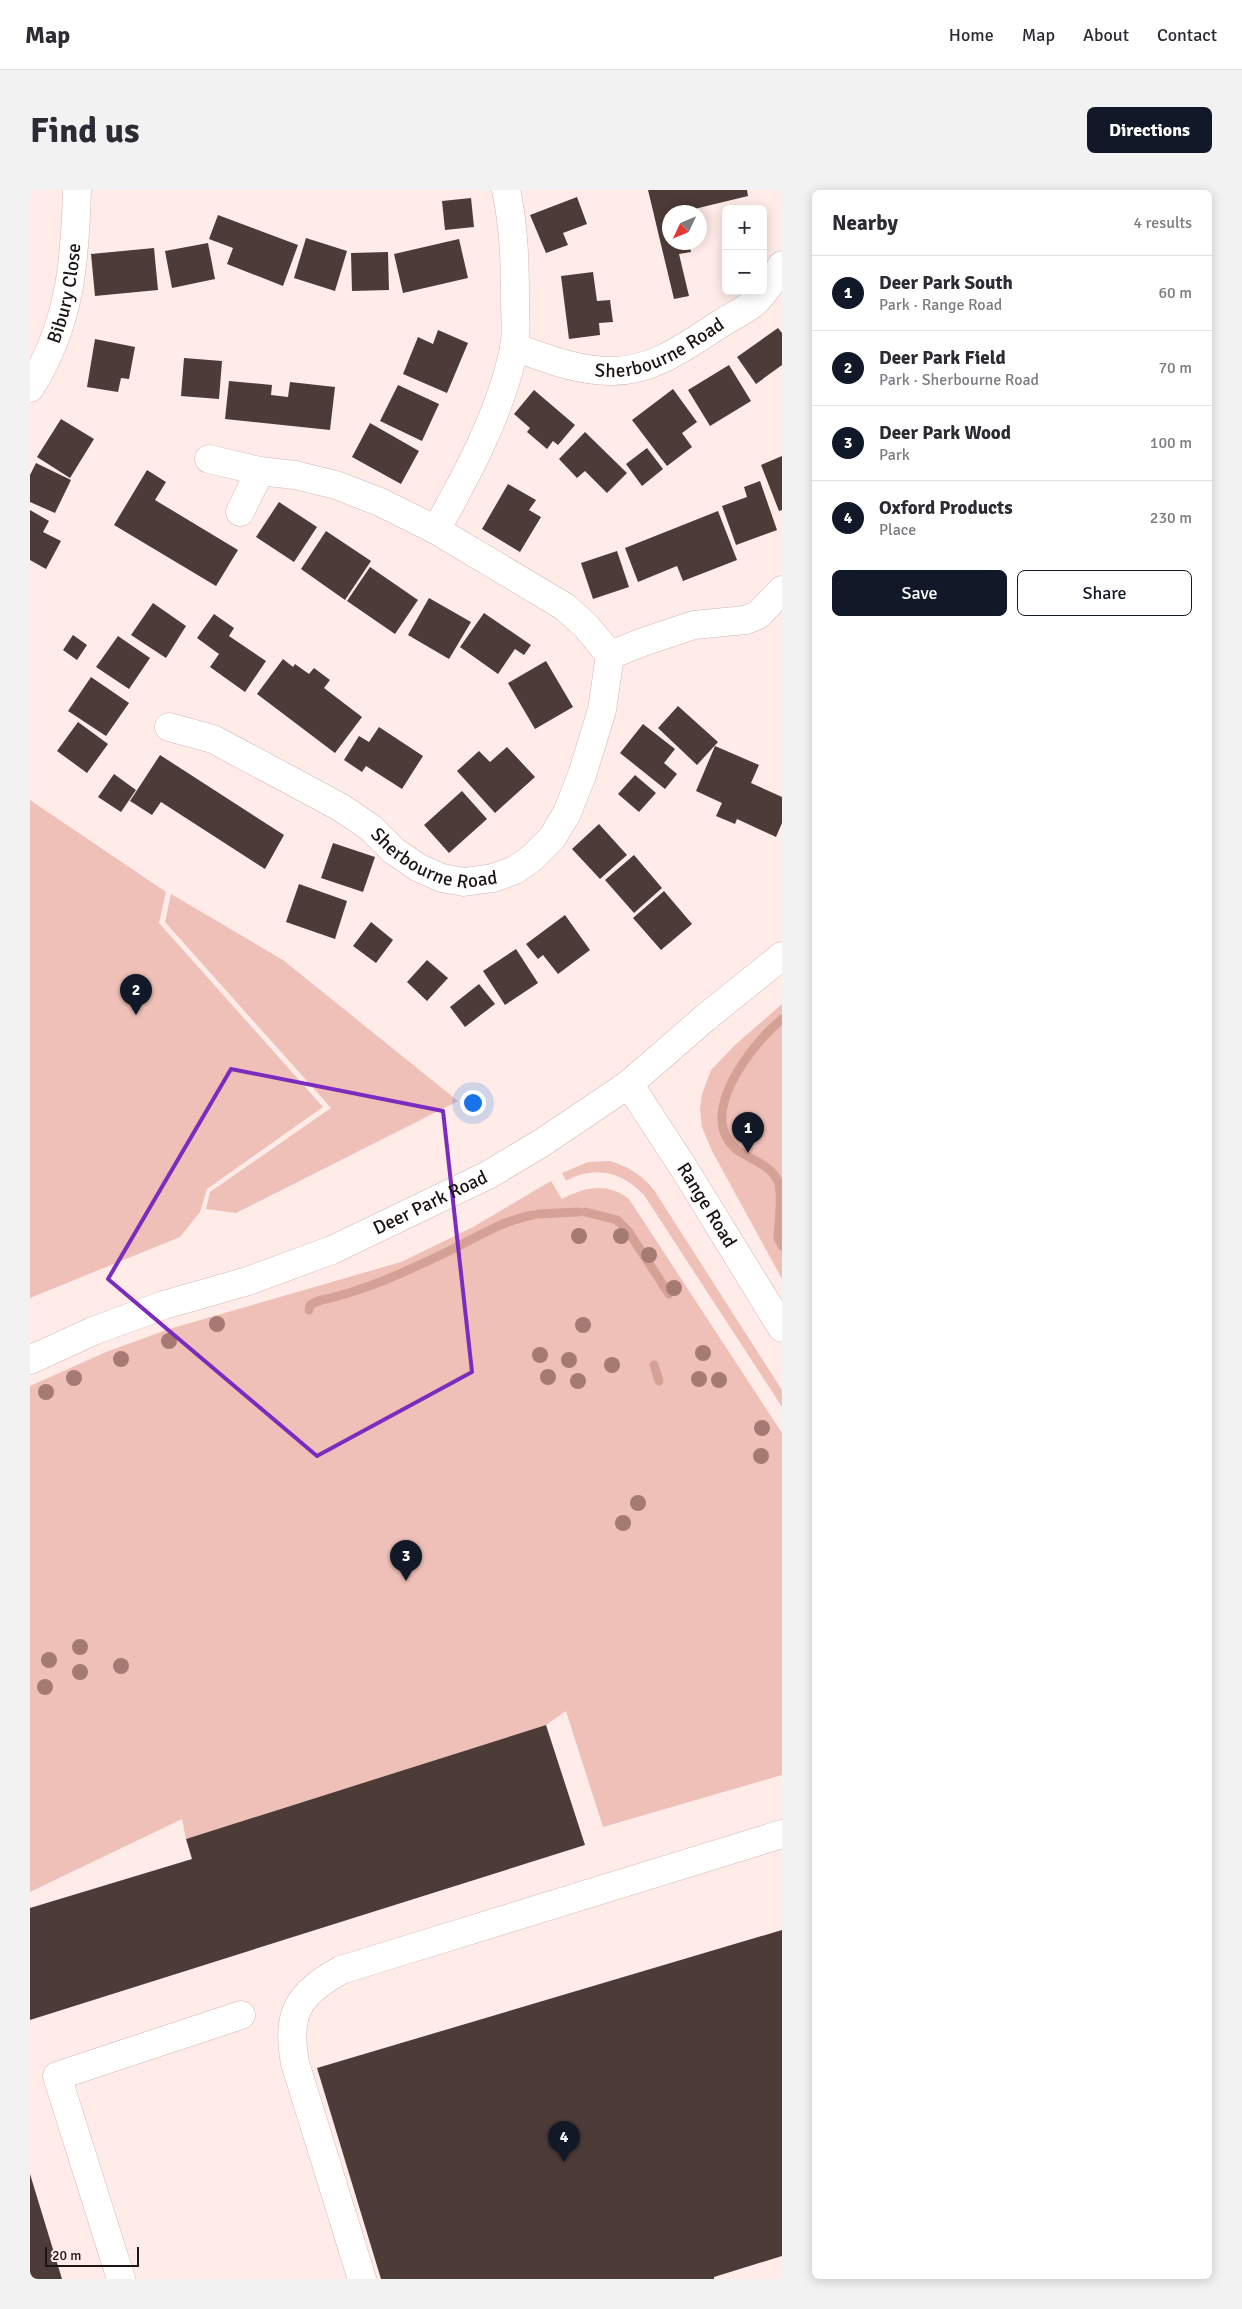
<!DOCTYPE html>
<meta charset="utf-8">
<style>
:root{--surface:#fff;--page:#f2f2f3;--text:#2b2b33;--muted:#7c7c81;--line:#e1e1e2;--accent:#111827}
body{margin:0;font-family:Signika,sans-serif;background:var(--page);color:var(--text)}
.controls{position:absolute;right:15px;top:15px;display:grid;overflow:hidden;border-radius:8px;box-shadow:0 2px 12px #0003}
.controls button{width:45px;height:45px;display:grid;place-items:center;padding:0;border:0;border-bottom:1px solid var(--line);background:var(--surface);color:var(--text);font:25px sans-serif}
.compass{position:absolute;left:632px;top:15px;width:45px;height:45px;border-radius:50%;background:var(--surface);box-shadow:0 2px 12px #0003;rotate:226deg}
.scale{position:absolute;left:15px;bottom:12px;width:94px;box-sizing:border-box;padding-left:5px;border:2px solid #1c1513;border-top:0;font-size:14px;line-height:18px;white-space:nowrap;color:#1c1513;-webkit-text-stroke:4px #ffece8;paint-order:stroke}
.you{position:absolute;left:442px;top:912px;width:18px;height:18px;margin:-12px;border:4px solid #fff;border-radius:50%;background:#1a73e8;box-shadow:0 0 0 8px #1a73e833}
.badge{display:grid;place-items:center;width:32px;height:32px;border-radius:50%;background:var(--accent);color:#fff;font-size:16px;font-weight:700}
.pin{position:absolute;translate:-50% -41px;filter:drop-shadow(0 1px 2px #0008)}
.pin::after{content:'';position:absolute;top:26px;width:18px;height:15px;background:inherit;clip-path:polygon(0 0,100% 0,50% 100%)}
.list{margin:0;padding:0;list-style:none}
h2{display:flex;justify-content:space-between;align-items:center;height:65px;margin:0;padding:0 20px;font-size:21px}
h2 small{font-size:16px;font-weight:400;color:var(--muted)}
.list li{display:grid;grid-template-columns:32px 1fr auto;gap:15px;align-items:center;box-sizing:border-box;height:75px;padding:0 20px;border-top:1px solid var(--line)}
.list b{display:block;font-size:19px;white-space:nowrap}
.list p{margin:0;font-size:16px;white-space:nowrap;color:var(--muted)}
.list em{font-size:16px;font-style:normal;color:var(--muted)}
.actions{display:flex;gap:10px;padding:15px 20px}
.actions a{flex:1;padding:11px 0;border:1px solid var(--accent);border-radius:8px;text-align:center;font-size:18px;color:var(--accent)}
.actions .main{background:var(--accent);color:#fff}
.map{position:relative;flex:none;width:752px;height:2089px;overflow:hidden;border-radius:8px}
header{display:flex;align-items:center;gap:30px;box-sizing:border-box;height:70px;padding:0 25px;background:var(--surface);border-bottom:1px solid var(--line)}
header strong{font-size:24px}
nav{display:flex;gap:28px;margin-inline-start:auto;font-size:18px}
.intro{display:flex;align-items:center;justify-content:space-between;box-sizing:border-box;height:120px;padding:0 30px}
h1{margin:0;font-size:35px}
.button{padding:12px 22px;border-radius:8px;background:var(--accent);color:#fff;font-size:18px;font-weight:700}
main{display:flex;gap:30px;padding:0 30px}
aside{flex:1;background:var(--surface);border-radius:8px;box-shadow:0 2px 12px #0003}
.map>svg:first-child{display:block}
.green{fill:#efc0b7}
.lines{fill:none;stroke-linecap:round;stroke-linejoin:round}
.stream{stroke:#d5a196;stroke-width:9}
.building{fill:#4d3b37}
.minor-casing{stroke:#ceb7b3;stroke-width:29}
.minor{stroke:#fff;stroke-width:28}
.tree{fill:#a57a72}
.marked{fill:none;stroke:#7b2cbf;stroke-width:4;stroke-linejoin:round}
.labels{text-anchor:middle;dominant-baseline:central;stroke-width:5;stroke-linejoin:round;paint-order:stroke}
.street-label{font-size:19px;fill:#1c1513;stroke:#ffece8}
</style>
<header>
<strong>Map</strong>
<nav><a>Home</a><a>Map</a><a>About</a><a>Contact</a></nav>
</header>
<div class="intro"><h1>Find us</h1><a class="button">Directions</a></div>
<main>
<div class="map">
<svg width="752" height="2089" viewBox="0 0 752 2089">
<rect width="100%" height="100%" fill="#ffece8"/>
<g class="green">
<path d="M0 610 136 702 129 733 293 917 177 999 170 1022 150 1047 0 1108Z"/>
<path d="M141 704 253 770 428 911 206 1023 176 1019 180 1002 301 918 135 732Z"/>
<path d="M752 814V1089L682 961 672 937 670 919 672 904 681 880 706 854Z"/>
<path d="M580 971C599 977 612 985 624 1000L752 1200V1217L614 1005C592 982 565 975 536 991L532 983 558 972Z"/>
<path d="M521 991 532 1009C555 997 577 992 599 1009L752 1243V1585L573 1637 536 1521 516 1535 156 1649 152 1629 0 1702V1196L76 1162 139 1139 371 1072 443 1037Z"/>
</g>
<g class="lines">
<g class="stream">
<path d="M752 829C724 852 665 924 706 959 720 970 743 975 749 994 752 1009 749 1032 748 1048L752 1056"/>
<path d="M555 1022 587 1030 598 1041 639 1104"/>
<path d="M508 1024 549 1022"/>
<path d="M279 1120 280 1115 288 1111C338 1100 377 1081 423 1059 448 1046 475 1030 503 1025"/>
<path d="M624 1175 629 1191"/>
</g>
</g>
<g class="building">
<path d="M618 0H717L718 6 652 22H640V52H659L661 62 649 64 659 106 644 109Z"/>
<path d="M547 7 557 34 533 43 538 55 516 63 500 25Z"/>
<path d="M441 8 444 37 415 40 412 11Z"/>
<path d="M188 25 268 55 253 96 197 74 203 58 179 49Z"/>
<path d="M276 48 317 61 305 101 264 88Z"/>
<path d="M429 49 438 88 373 103 364 64Z"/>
<path d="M178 53 185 89 142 98 135 61Z"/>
<path d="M124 58 128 100 65 106 61 64Z"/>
<path d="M358 62 359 100 322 101 321 63Z"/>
<path d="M563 82 567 111 580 110 583 132 569 133 570 145 539 149 531 86Z"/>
<path d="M748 138 752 143V175L726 194 707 167Z"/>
<path d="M408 140 438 153 417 203 373 184 388 147 403 154Z"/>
<path d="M65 149 105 157 99 189 91 188 88 202 57 197Z"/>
<path d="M154 168 192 171 189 209 151 206Z"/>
<path d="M699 175 721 211 680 236 658 200Z"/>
<path d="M199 191 242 195 241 205 258 207 260 192 305 197 300 240 195 229Z"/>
<path d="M368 195 409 214 392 251 350 231Z"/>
<path d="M643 199 667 232 652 243 662 257 637 276 602 230Z"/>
<path d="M504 200 545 235 528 255 523 251 517 259 497 242 500 238 484 224Z"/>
<path d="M31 229 64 249 40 288 7 267Z"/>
<path d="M340 233 389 261 371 294 322 267Z"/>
<path d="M555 242 597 283 577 303 555 281 547 288 529 269Z"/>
<path d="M617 258 633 279 612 296 596 274Z"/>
<path d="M752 266V320L749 321 731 275Z"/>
<path d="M6 273 41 290 25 323 0 312V285Z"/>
<path d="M117 280 136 292 125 310 208 360 186 396 84 335Z"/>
<path d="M730 291 747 340 706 355 692 316 717 307 714 297Z"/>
<path d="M478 294 506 310 499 320 511 327 490 362 452 339Z"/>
<path d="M249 312 287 337 264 372 226 347Z"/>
<path d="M0 320 19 331 13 342 31 351 16 379 0 370Z"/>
<path d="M688 321 707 370 653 391 647 376 608 392 595 358Z"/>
<path d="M296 341 341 371 315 410 271 379Z"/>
<path d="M587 361 599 397 563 409 551 373Z"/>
<path d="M340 377 388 410 365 444 317 411Z"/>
<path d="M399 408 441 432 419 469 378 445Z"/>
<path d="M123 413 156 436 136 468 101 445Z"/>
<path d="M454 423 501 455 494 465 485 459 468 484 430 457Z"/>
<path d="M184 424 204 438 199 446 236 471 215 502 180 477 189 464 167 448Z"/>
<path d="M43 445 57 455 47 470 33 460Z"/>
<path d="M88 446 120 468 99 499 66 477Z"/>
<path d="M253 469 263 477 265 474 279 484 284 478 300 490 294 498 332 527 305 563 227 504Z"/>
<path d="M516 471 543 517 505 539 478 493Z"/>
<path d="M61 487 99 513 76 546 38 521Z"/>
<path d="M648 516 688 552 667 575 628 538Z"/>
<path d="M48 532 78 554 57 583 27 561Z"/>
<path d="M613 534 645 559 634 573 647 584 635 599 590 563Z"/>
<path d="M349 537 393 566 372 599 336 576 332 582 314 570 329 546 339 552Z"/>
<path d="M685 556 729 575 721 593 752 607V633L746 647 707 629 705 634 686 626 692 613 666 601Z"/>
<path d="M477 557 505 587 465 623 427 581 449 561 460 572Z"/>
<path d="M130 565 254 645 235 679 131 612 122 625 100 611Z"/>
<path d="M84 584 106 600 91 622 68 607Z"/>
<path d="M605 585 626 603 609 622 588 604Z"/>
<path d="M432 601 457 629 419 663 394 635Z"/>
<path d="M569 634 597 665 570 689 542 659Z"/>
<path d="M303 653 345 667 333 702 291 688Z"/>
<path d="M604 665 632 698 604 723 575 690Z"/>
<path d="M269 694 317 711 305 749 256 732Z"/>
<path d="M634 701 662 734 631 760 603 728Z"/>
<path d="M535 725 560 760 528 784 513 765 508 769 496 754Z"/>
<path d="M341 732 363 750 346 773 323 756Z"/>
<path d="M486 759 508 793 475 815 453 781Z"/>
<path d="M397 770 418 788 397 811 377 792Z"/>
<path d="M449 794 465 814 435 837 420 817Z"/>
<path d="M516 1535 555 1655 0 1830V1718L162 1669 156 1649Z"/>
<path d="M752 1740V2066L684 2087V2089H351L287 1878Z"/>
<path d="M0 1984 32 2089H0Z"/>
</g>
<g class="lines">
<g class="minor-casing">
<g id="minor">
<path id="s1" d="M484 157C515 168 547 181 580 181 622 182 656 156 690 134 701 127 715 121 725 112 736 102 744 88 752 75"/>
<path id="s2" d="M0 198C40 135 45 73 47 0"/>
<path d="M179 269 230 281 265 285 306 295 350 312 406 340 535 417 556 436 580 465 613 452 664 435 716 430 728 425 752 400"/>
<path d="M210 322 230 281"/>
<path d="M406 340C438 283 470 224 484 159 487 144 485 126 485 110 485 73 484 36 476 0"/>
<path id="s3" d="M139 537 183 549 310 617 341 638 364 661 389 678 412 688 434 692 463 688 485 680 502 668 522 648 537 623 552 585 572 520 580 465"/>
<path id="s4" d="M599 894 655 980 752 1138"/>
<path id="s5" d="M0 1170 63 1141 134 1115 218 1091 302 1060 458 985 513 952 599 894 675 828 752 766"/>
<path d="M91 2089 27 1886 211 1825"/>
<path d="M332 2089 265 1873C256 1823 268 1804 311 1780L752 1644"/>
</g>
</g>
<use href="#minor" class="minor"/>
</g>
<g class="tree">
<circle cx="549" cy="1046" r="8"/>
<circle cx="591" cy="1046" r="8"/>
<circle cx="619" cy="1065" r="8"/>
<circle cx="644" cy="1098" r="8"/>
<circle cx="187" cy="1134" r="8"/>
<circle cx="553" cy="1135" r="8"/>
<circle cx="139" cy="1151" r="8"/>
<circle cx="673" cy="1163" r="8"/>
<circle cx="510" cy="1165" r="8"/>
<circle cx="91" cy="1169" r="8"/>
<circle cx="539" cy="1170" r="8"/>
<circle cx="582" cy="1175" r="8"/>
<circle cx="518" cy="1187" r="8"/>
<circle cx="44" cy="1188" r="8"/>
<circle cx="669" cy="1189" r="8"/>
<circle cx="689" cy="1190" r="8"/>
<circle cx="548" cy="1191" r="8"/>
<circle cx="16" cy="1202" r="8"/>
<circle cx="732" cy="1238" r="8"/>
<circle cx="731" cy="1266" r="8"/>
<circle cx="608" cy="1313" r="8"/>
<circle cx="593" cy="1333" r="8"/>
<circle cx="50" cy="1457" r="8"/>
<circle cx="19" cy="1470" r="8"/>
<circle cx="91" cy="1476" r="8"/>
<circle cx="50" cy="1482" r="8"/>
<circle cx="15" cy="1497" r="8"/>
</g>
<path class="marked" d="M201 879 413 921 442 1182 287 1266 78 1089Z"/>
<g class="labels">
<g class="street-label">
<text stroke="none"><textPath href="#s2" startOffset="102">Bibury Close</textPath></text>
<text stroke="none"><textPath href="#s1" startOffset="154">Sherbourne Road</textPath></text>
<text stroke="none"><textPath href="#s3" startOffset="301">Sherbourne Road</textPath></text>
<text stroke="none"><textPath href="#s5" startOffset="431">Deer Park Road</textPath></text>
<text stroke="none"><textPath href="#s4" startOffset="144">Range Road</textPath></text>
</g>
</g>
</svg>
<div class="controls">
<button>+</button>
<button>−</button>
</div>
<svg class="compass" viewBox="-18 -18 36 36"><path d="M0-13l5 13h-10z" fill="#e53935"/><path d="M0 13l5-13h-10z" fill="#7c7c81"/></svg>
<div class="scale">20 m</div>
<div class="you"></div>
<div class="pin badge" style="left:718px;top:963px">1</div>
<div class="pin badge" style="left:106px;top:825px">2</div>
<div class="pin badge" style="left:376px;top:1391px">3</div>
<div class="pin badge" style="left:534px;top:1972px">4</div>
</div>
<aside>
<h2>Nearby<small>4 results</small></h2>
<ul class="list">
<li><span class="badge">1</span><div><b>Deer Park South</b><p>Park · Range Road</p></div><em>60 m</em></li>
<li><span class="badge">2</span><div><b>Deer Park Field</b><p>Park · Sherbourne Road</p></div><em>70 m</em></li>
<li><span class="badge">3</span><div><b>Deer Park Wood</b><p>Park</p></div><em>100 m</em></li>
<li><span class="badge">4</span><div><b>Oxford Products</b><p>Place</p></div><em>230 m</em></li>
</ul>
<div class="actions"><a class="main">Save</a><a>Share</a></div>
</aside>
</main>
